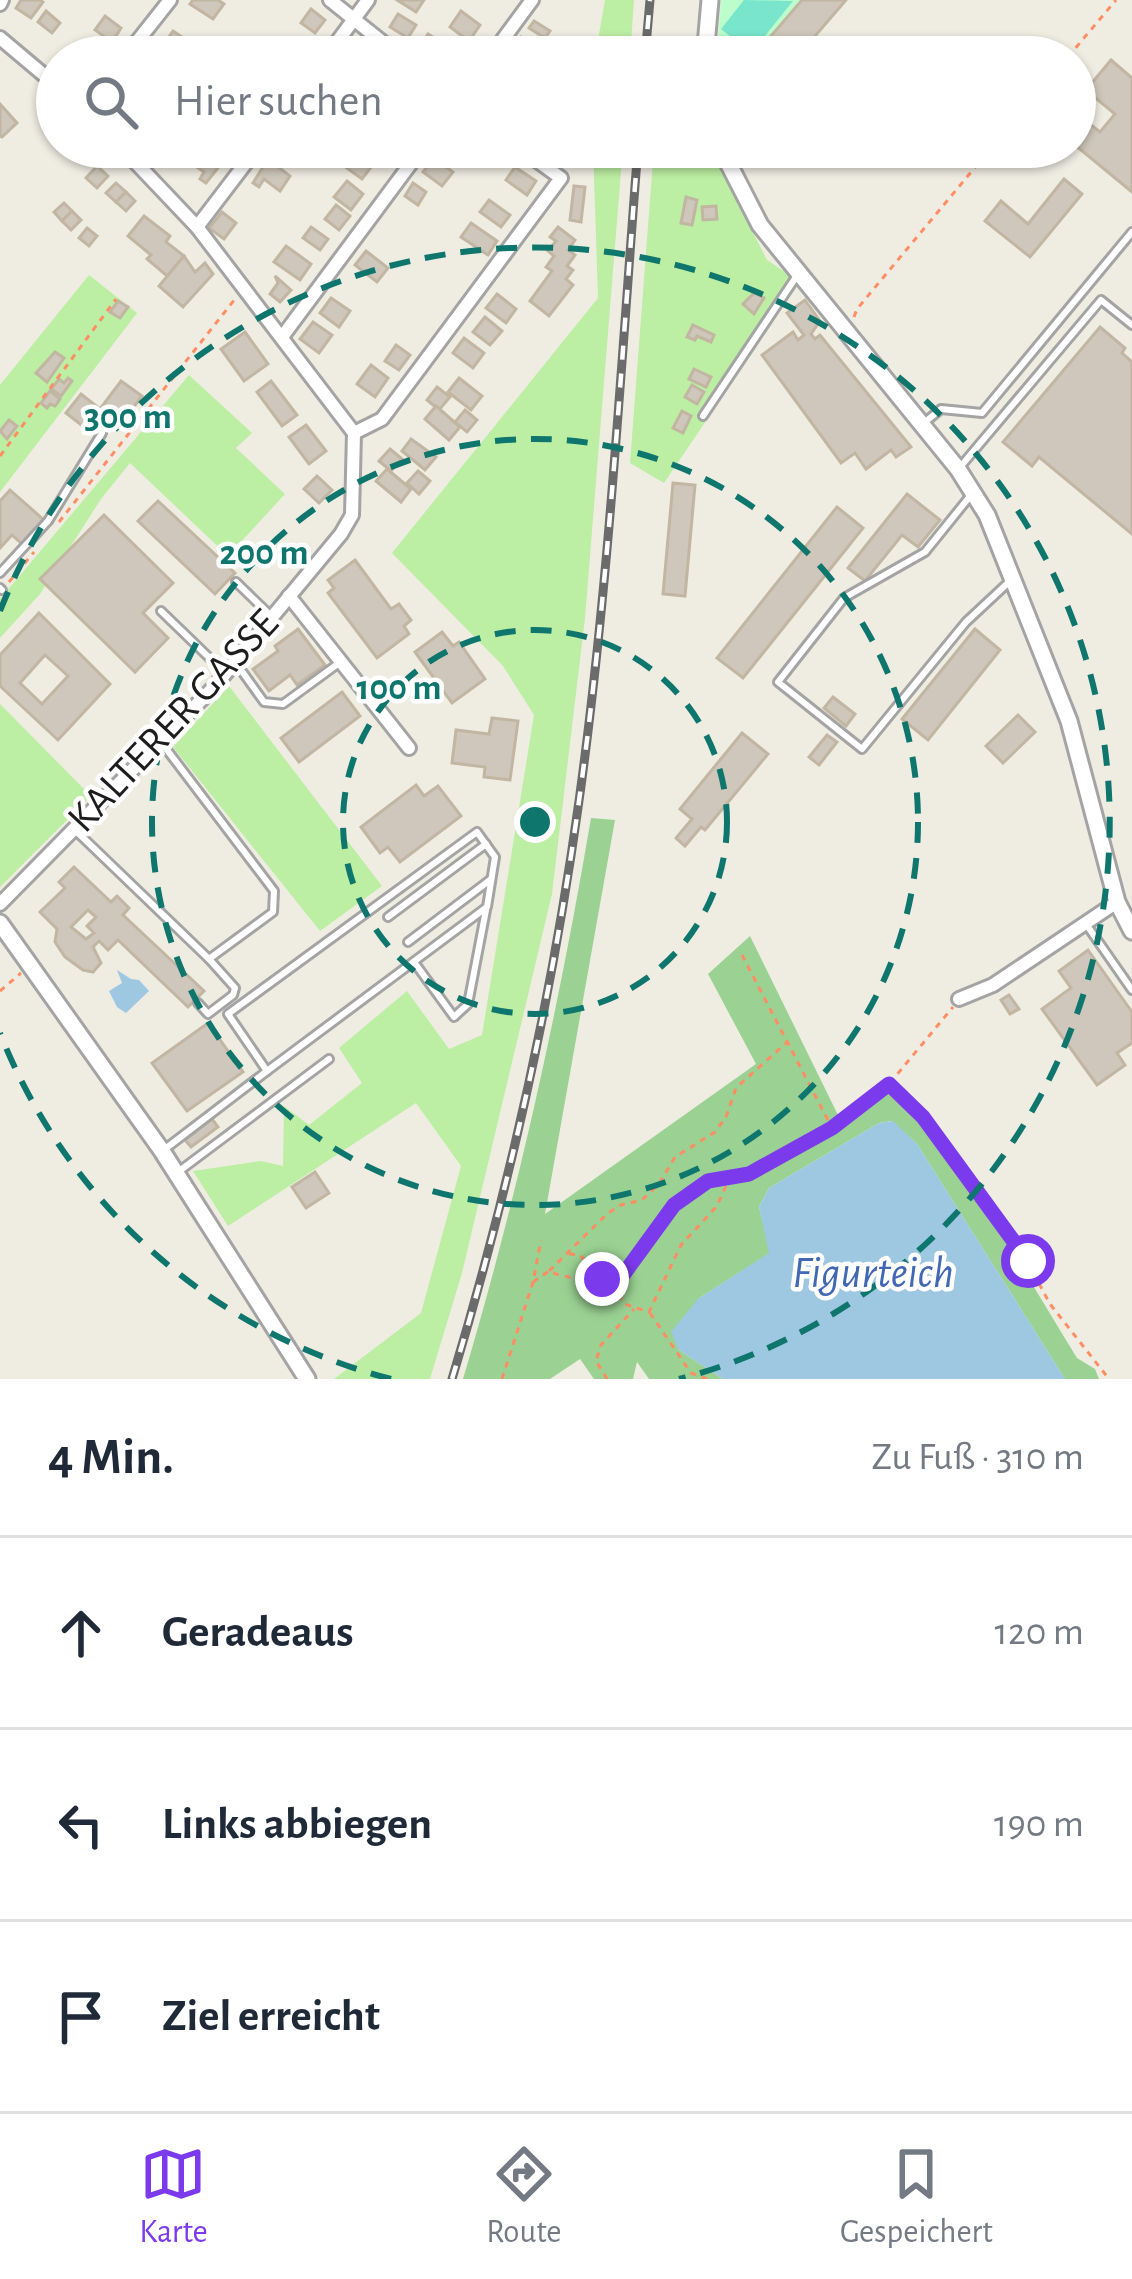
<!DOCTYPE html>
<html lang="de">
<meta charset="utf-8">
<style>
:root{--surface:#fff;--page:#f6f6f7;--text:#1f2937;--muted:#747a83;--line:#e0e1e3;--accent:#7c3aed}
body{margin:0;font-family:"Alegreya Sans",sans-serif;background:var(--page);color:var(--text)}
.stop{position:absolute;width:36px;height:36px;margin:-27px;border:9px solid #7c3aed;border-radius:50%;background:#fff}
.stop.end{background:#7c3aed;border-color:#fff;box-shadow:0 3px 12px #0008}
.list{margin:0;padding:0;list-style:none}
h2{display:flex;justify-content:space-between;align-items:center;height:156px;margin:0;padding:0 48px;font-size:51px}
h2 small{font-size:39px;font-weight:400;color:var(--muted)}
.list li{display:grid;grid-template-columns:78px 1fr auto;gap:36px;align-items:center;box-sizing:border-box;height:192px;padding:0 48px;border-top:3px solid var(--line)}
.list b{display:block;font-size:45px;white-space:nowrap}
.list em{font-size:39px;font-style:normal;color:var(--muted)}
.icon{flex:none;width:66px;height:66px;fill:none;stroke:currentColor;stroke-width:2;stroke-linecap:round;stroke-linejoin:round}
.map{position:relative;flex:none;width:1132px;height:1379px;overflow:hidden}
.search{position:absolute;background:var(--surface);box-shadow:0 3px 9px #0004;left:36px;right:36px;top:36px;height:132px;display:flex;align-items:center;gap:30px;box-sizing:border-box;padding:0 42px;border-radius:66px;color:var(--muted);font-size:45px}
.sheet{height:732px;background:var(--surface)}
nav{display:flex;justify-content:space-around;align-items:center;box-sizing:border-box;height:168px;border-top:3px solid var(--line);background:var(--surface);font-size:33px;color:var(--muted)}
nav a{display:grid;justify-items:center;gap:6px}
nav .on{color:var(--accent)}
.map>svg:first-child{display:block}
.grass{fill:#bceea3}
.forest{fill:#9bd293}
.park{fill:#bbfecb}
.pitch{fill:#79e5cd}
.water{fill:#9ec7e1}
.building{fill:#cfc7bb;stroke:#c2b6a3;stroke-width:3;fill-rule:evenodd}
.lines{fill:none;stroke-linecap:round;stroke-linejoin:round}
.service-casing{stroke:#a4a4a4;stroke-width:12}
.minor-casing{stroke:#a4a4a4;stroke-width:18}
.tertiary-casing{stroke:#a4a4a4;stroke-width:21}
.path{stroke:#ff8d63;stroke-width:3;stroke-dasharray:6 6;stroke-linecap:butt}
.service{stroke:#fff;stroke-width:6}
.minor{stroke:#fff;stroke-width:12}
.tertiary{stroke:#fff;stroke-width:15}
.rail-casing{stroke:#6b6b6b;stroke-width:9}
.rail{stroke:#fff;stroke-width:4.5;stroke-dasharray:14;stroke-linecap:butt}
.route{stroke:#7c3aed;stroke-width:15}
.ring{fill:none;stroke:#0f766e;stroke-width:6;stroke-dasharray:21 15}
.labels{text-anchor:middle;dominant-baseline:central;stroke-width:9;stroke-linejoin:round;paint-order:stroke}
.street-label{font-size:42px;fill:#1d1d1d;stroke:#fff}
.water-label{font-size:45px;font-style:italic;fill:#4268b4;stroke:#fff}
.centre{fill:#0f766e;stroke:#fff;stroke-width:6}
.ring-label{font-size:36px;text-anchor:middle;font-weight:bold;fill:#0f766e;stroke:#fff;stroke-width:9;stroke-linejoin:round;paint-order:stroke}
</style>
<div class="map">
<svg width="1132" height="1379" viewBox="0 0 1132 1379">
<rect width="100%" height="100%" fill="#efede2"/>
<g class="grass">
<path d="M605 0H634L630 57H590V46L598 40Z"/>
<path d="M593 147H623L585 618 552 894 462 1273 430 1379H334L421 1313 461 1166 416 1103 228 1226 193 1171 261 1161 283 1166 284 1106 309 1125 362 1083 339 1048 407 991 449 1049 482 1035 534 715 503 666 392 553 598 298Z"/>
<path d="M654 147H710L767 260 800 282 664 483 630 463Z"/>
<path d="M89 275 137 313 0 492V385Z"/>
<path d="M189 375 252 433 236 448 285 494 228 556 130 463 101 499 40 594 0 638V599Z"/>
<path d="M229 686 382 886 320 931 173 747Z"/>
<path d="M0 704 91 796 0 887Z"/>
</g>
<path class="forest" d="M591 818 615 820 545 1214 756 1064 708 974 750 936 838 1115 889 1088C966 1164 1020 1266 1077 1358L1095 1369 1099 1379H1065L917 1144 892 1121 879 1123 769 1188 759 1207 770 1253 698 1299 679 1350 723 1379H649L637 1362 633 1379H594L580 1359 550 1379H463C518 1195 559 1007 591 818Z"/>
<path class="park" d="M721 0H802L753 57H717Z"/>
<path class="pitch" d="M744 0 793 1 751 53 721 29Z"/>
<g class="water">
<path d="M117 970 131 979 139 980 149 991 126 1013 117 1007 109 991 122 983Z"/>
<path d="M893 1121 917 1144 1065 1379H723L679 1350 671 1332 698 1299 769 1253 759 1207 769 1188 879 1123Z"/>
</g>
<g class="building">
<path d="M21 0H40L43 2 31 18 16 8Z"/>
<path d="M193 0H218L224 4 213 19 190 4Z"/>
<path d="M397 0H424L416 12Z"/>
<path d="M802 0H846L797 57H753Z"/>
<path d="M311 9 325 20 315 33 301 23Z"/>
<path d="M46 11 60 23 52 33 38 22Z"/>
<path d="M461 11 480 25 469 41 450 27Z"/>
<path d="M398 14 416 25 408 38 390 27Z"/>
<path d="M105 16 121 28 112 42 95 30Z"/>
<path d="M534 21 550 31 545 38 529 28Z"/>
<path d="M173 31 188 41 180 54 164 44Z"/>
<path d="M428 34 441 42 433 53 421 45Z"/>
<path d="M521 37 536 47 530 57 510 53Z"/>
<path d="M98 43 112 53 110 57H88Z"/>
<path d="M353 43 365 52 362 57 344 55Z"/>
<path d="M1111 60 1132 78V192L1075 145V135L1086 121 1100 132 1115 114 1086 90Z"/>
<path d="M0 104 17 123 2 137 0 136Z"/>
<path d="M168 147H194L184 159 176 153 173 157 165 151Z"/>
<path d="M376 147H395L396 148 386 161 373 151Z"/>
<path d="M357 149 375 162 362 179 344 166Z"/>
<path d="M206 153 221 164 206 183 200 179 204 172 197 167Z"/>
<path d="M434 158 453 172 442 186 423 172Z"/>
<path d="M268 159 290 176 280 191 264 179 259 187 253 183Z"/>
<path d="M97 166 108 176 97 188 86 178Z"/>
<path d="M515 167 536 181 527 195 506 180Z"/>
<path d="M1064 179 1082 194 1030 257 985 221 1001 201 1028 224Z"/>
<path d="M347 181 363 194 351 210 334 197Z"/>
<path d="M116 183 126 192 116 202 106 193Z"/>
<path d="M413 183 426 192 418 205 405 196Z"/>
<path d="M574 186 585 187 581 222 570 220Z"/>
<path d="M126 192 135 201 126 211 116 202Z"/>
<path d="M686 197 697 200 692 225 681 223Z"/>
<path d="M489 200 510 215 501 227 480 212Z"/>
<path d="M64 203 72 211 62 221 54 212Z"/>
<path d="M336 205 350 216 339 230 325 219Z"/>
<path d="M716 206 717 219 703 220 702 207Z"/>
<path d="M72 211 81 220 71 230 62 221Z"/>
<path d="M222 212 236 223 224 239 209 228Z"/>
<path d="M144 216 170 236 166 242 184 256 167 276 147 259 151 255 128 236Z"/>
<path d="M471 223 497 241 488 255 461 237Z"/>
<path d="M311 227 328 239 320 250 303 238Z"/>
<path d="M558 227 575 240 568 250 575 255 567 266 573 270 566 279 573 285 549 316 530 301 552 271 546 267 554 256 548 251 556 241 550 237Z"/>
<path d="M87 228 97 236 89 246 79 238Z"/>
<path d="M286 246 311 264 300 280 274 262Z"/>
<path d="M366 251 388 268 377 282 355 265Z"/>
<path d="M184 256 195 272 205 263 213 274 183 307 159 286Z"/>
<path d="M275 276 291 290 280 302 270 294 278 283Z"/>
<path d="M754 293 764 298 754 314 743 304Z"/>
<path d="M497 294 516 309 506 323 486 308Z"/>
<path d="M331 298 350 311 339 327 320 313Z"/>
<path d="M805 300 820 321 811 334 815 339 820 335 911 447 896 457 891 450 866 469 855 453 841 463 762 355 793 332 798 340 804 335 787 313Z"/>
<path d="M118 301 128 307 120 318 110 312Z"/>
<path d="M485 317 502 331 490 345 473 332Z"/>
<path d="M313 322 332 335 319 353 300 339Z"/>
<path d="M693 325 714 335 711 342 697 336 695 340 687 337Z"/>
<path d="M1100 327 1125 348 1122 353 1132 362V534L1039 457 1032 466 1003 442Z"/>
<path d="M245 332 268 364 244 381 221 349Z"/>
<path d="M464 338 484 353 473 368 453 353Z"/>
<path d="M396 345 410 355 399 370 385 361Z"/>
<path d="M55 352 64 358 47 382 36 373Z"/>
<path d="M371 365 388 378 375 397 357 384Z"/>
<path d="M694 369 711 377 706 387 689 379Z"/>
<path d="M68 378 72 381 61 396 51 389 59 379 64 383Z"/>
<path d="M459 378 482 396 471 410 448 392Z"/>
<path d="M121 381 142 396 121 424 100 409Z"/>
<path d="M271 381 297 415 282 426 257 392Z"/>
<path d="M692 385 704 392 697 404 685 397Z"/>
<path d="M437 387 450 397 439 410 427 400Z"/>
<path d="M50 391 60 399 55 406 50 404 47 408 41 403Z"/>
<path d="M81 394 100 409 85 428 66 413Z"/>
<path d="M436 406 460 427 449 440 425 419Z"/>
<path d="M465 410 477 420 467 432 455 422Z"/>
<path d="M682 411 691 416 683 433 673 428Z"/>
<path d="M9 420 17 426 7 439 0 431Z"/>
<path d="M306 425 326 451 309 464 289 437Z"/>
<path d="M411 439 436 457 425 470 402 451Z"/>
<path d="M390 449 402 459 391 471 379 461Z"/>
<path d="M387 469 411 489 401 502 376 481Z"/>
<path d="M418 471 430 481 419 494 407 483Z"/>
<path d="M317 476 332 490 319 503 304 489Z"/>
<path d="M673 483 695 485 685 596 663 594Z"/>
<path d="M10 490 44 520 22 544 12 535 0 548V501Z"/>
<path d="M907 494 940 520 918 547 902 535 865 581 848 568Z"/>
<path d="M158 501 235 573 215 594 138 521Z"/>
<path d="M837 507 863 528 743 678 717 658Z"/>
<path d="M104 515 173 583 143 613 168 638 135 672 40 579Z"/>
<path d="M355 560 391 609 399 604 411 620 404 626 409 634 377 658 328 593 334 588 328 580Z"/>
<path d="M39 613 110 684 58 740 0 686V655ZM45 655 68 676 42 704 20 683Z"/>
<path d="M298 629 325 665 297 685 290 675 269 691 253 669 278 651 275 646Z"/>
<path d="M975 629 1000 650 928 740 902 719Z"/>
<path d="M442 632 453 646 459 642 485 679 452 703 415 652Z"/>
<path d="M342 692 360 716 299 762 281 738Z"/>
<path d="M833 697 855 714 846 726 824 708Z"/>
<path d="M1018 715 1035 732 1003 763 986 746Z"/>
<path d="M492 718 518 721 510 780 484 777 485 767 452 763 456 730 489 734Z"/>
<path d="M742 733 768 754 705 830 701 827 685 846 676 838 692 819 680 809Z"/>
<path d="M827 735 837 742 819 765 809 757Z"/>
<path d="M416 785 424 796 438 786 461 816 400 862 388 847 380 853 361 827Z"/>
<path d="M74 867 111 902 117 896 129 908 123 915 204 991 188 1007 118 940 108 950 99 941 93 947 101 963 93 972 83 970 65 957 55 942 57 929 40 912 65 888 59 882ZM88 910 96 917 87 926 94 933 86 939 71 927Z"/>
<path d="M1088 950 1132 1012V1043L1117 1053 1125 1065 1097 1085 1042 1009 1071 988 1059 971Z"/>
<path d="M1009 995 1019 1009 1010 1014 1001 1000Z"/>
<path d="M208 1023 243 1072 187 1111 152 1063Z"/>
<path d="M212 1119 218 1127 191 1147 185 1140Z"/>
<path d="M315 1172 329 1193 306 1208 292 1187Z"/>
</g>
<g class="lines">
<g class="service-casing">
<g id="service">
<path d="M703 416 798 274"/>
<path d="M925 422 941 409 982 413 1132 232"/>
<path d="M961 466 1101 300 1132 325"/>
<path d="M971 495 925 552 844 598 778 682 862 749 966 622 1010 581"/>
<path d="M0 573 48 521 102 433"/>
<path d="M236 582 272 617"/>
<path d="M0 588 2 590"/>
<path d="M161 611 223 671"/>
<path d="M236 663 264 702 283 704 339 663"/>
<path d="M76 831 209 959 273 912 274 891 161 742"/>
<path d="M477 832 495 857 487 907 267 1071 228 1014Z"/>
<path d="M388 917 486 844"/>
<path d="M1086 924 1132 990"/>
<path d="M408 942 490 880"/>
<path d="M414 962 454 1017 468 1004 486 910"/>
<path d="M198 1003 208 1014 233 995 235 988 209 959"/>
<path d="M165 1149 267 1071"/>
<path d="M178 1172 329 1059"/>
</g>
</g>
<g class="minor-casing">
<g id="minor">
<path d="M330 0 401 57"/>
<path d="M0 4 2 0"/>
<path d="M0 38 57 86"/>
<path d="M125 57 170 0"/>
<path d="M326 57 368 0"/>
<path d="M490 57 532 0"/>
<path d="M197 227 258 147"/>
<path d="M282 337 423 147"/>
<path d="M354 433 382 419 561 178 518 147"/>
<path d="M289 596 409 748"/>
<path d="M0 904 215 686 341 534 352 515 354 433 197 227 121 147"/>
<path d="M959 999 993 985 1117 902"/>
</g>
</g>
<g class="tertiary-casing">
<g id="tertiary">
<path d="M705 57 710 0"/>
<path d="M720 147 760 225 958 469 987 515 1069 721 1117 902 1132 931"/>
<path d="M0 923 162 1151 307 1379"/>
</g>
</g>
<g class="path">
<path d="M1068 57 1116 0"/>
<path d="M854 317 857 309 992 147"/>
<path d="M0 456 116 299"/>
<path d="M59 522 235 299"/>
<path d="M9 582 34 552"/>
<path d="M742 955 831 1126"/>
<path d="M0 991 21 973"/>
<path d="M890 1083 953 1007"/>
<path d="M569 1254 580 1255 602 1279"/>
<path d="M549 1271 607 1214 621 1205 642 1200 659 1184 675 1157 715 1132 726 1117 736 1088 786 1043"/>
<path d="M533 1282 549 1271C582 1287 605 1264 624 1304L649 1312 681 1245 717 1206 729 1179"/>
<path d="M615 1285 674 1205 708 1181 749 1174 832 1128 889 1084 923 1117 967 1175 1027 1261 1050 1304 1109 1379"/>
<path d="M650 1313 691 1373 707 1379"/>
<path d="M502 1379 533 1282 541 1240"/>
<path d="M607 1379 596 1361 601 1345 634 1309"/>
</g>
<use href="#service" class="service"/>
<use href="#minor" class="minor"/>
<use href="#tertiary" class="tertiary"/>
<g class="rail-casing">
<g id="rail">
<path d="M645 57 650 0"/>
<path d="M452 1379C509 1190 552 997 579 801 609 584 621 365 638 147"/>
</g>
</g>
<use href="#rail" class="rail"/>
</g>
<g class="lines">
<path class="route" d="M602 1279 615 1286 674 1205 708 1181 749 1174 832 1128 889 1084 923 1117 1028 1261"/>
</g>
<g class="ring">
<circle cx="535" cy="822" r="192"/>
<circle cx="535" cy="822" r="383"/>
<path d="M391 1379A575 575 0 0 1 0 1033M0 611A575 575 0 1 1 679 1379"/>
</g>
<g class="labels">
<g class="street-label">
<text transform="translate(173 721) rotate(-47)">KALTERER GASSE</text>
</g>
<g class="water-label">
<text x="873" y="1273">Figurteich</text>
</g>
</g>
<circle cx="535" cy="822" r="18" class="centre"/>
<g class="ring-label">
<text x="128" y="428">300 m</text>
<text x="264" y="564">200 m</text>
<text x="399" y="699">100 m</text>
</g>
</svg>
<div class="stop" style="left:1028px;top:1261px"></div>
<div class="stop end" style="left:602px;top:1279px"></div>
<div class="search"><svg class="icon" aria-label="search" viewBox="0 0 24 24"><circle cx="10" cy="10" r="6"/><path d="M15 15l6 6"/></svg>Hier suchen</div>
</div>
<section class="sheet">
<h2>4 Min.<small>Zu Fuß · 310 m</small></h2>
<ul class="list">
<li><svg class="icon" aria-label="ahead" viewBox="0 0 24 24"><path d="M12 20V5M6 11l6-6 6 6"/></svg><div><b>Geradeaus</b></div><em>120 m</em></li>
<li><svg class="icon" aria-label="left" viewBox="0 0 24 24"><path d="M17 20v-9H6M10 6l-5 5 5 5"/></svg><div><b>Links abbiegen</b></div><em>190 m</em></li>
<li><svg class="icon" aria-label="arrive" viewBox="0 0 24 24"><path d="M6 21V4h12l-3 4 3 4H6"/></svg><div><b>Ziel erreicht</b></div></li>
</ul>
</section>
<nav>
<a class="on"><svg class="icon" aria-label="map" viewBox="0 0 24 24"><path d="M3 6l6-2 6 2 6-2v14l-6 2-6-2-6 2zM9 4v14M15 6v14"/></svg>Karte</a>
<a><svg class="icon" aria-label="directions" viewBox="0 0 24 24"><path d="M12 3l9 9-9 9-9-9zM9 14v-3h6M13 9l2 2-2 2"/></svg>Route</a>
<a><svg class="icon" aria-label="saved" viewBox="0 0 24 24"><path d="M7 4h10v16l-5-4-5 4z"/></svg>Gespeichert</a>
</nav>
